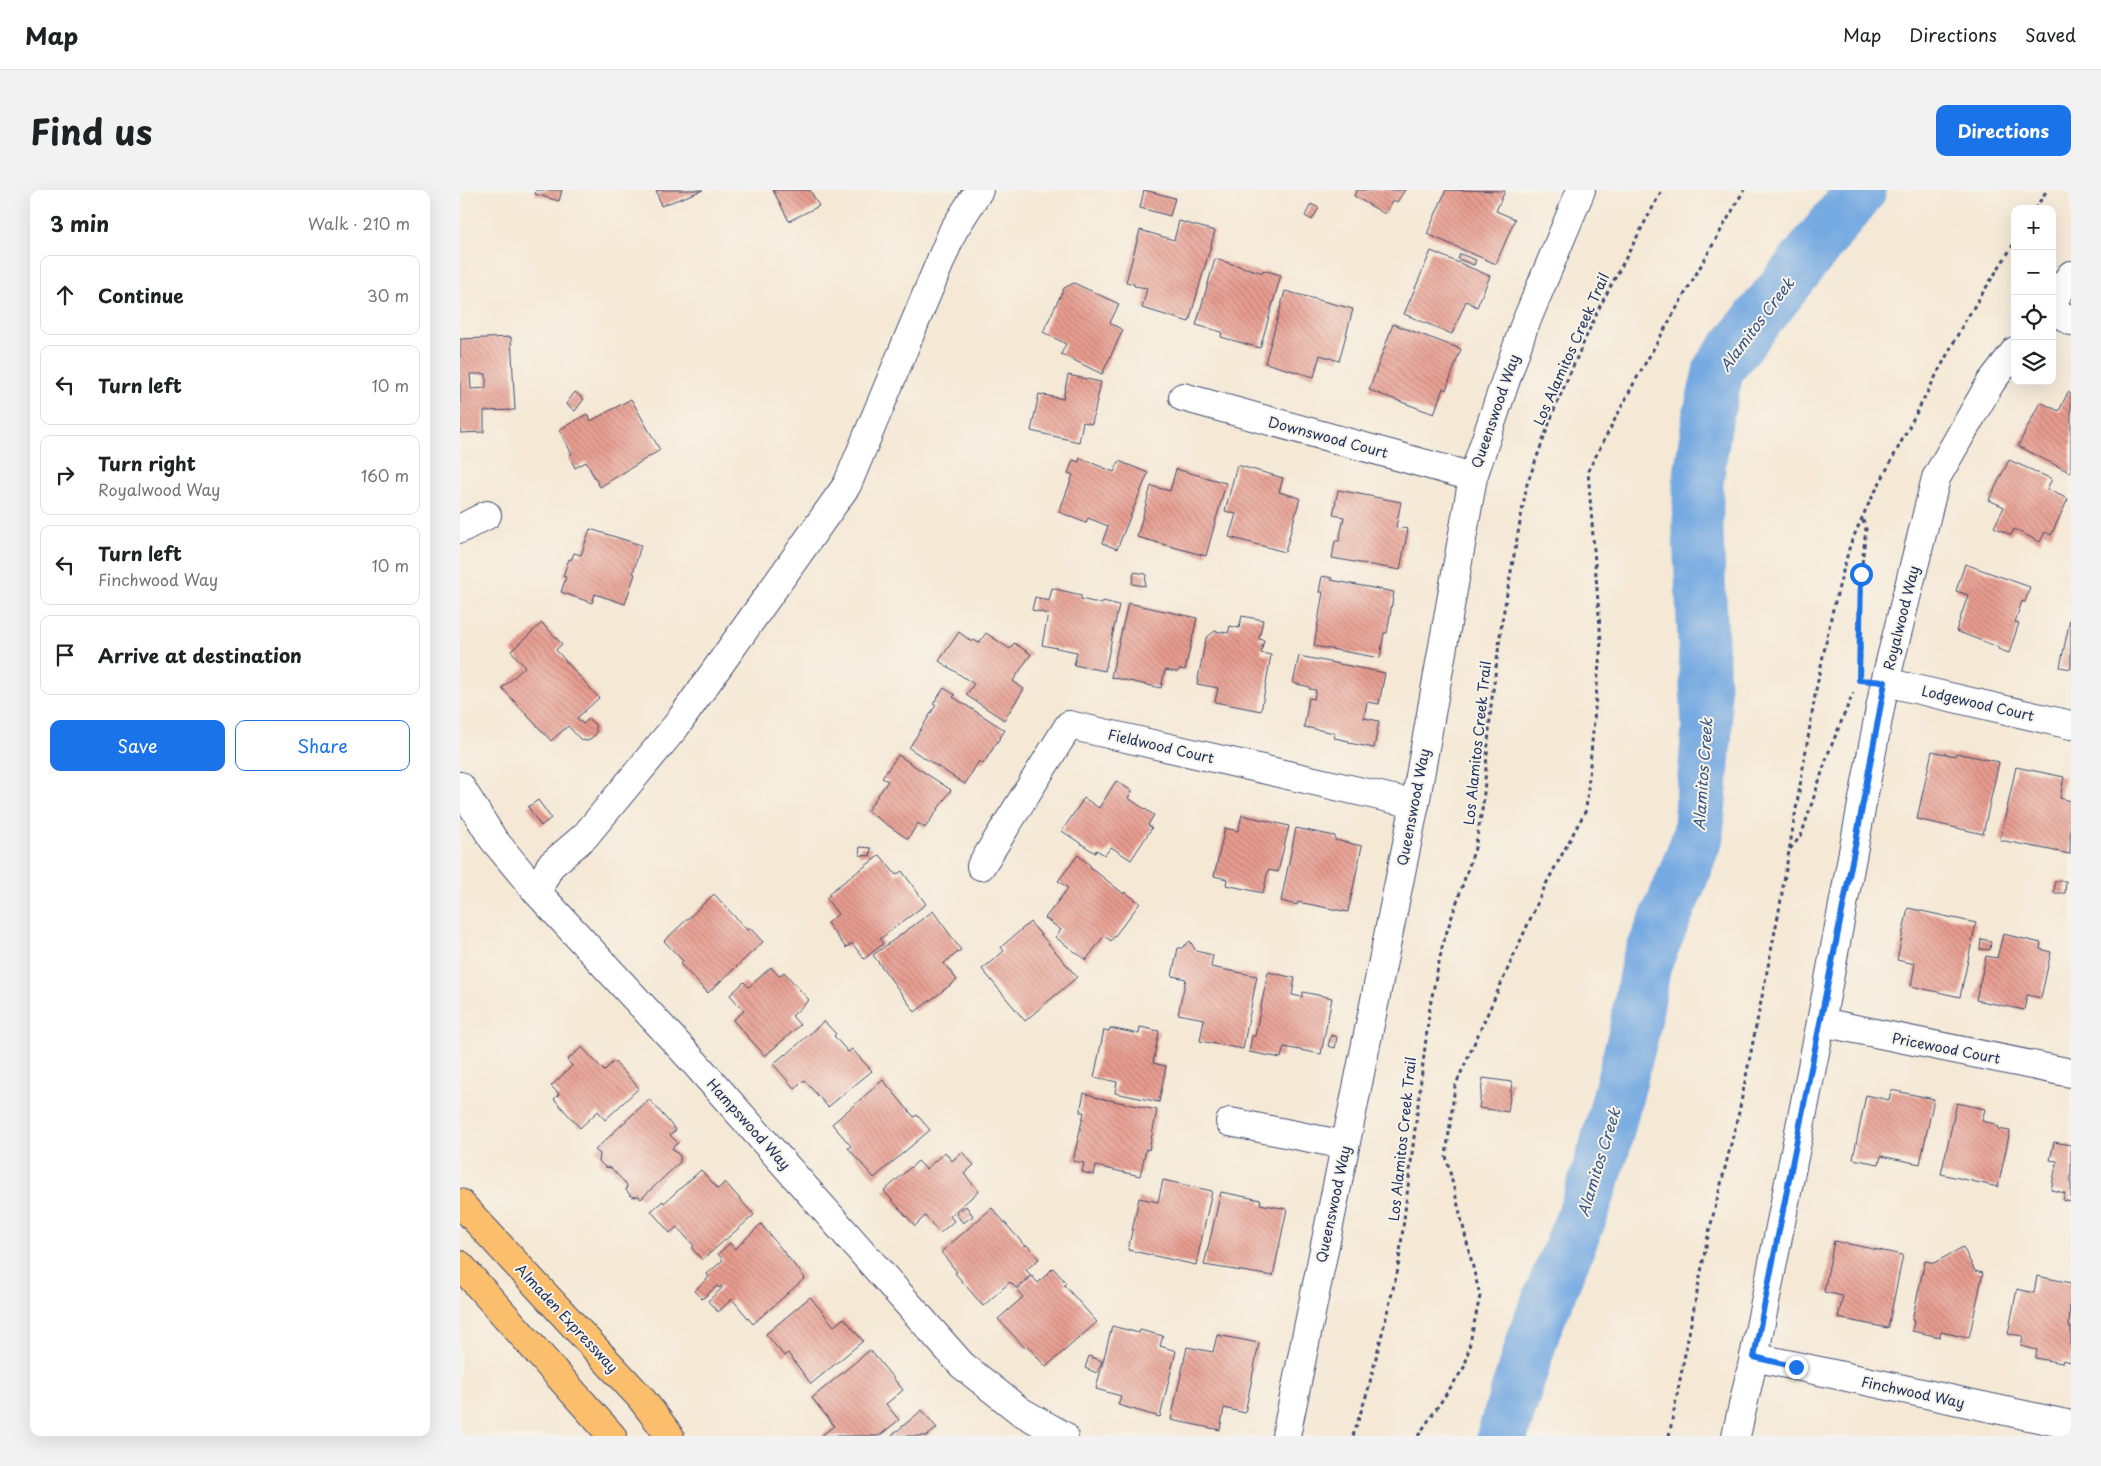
<!DOCTYPE html>
<meta charset="utf-8">
<style>
:root{--surface:#fff;--page:#f2f2f2;--text:#202124;--muted:#757577;--line:#e0e0e0;--accent:#1a73e8}
body{margin:0;font-family:"Playpen Sans",sans-serif;background:var(--page);color:var(--text)}
.controls{position:absolute;right:15px;top:15px;display:grid;overflow:hidden;border-radius:10px;box-shadow:0 5px 20px #0002}
.controls button{width:45px;height:45px;display:grid;place-items:center;padding:0;border:0;border-bottom:1px solid var(--line);background:var(--surface);color:var(--text);font:25px sans-serif}
.stop{position:absolute;width:15px;height:15px;margin:-11px;border:4px solid #1a73e8;border-radius:50%;background:#fff}
.stop.end{background:#1a73e8;border-color:#fff;box-shadow:0 1px 5px #0008}
.list{margin:0;padding:0;list-style:none}
h2{display:flex;justify-content:space-between;align-items:center;height:65px;margin:0;padding:0 20px;font-size:21px}
h2 small{font-size:16px;font-weight:400;color:var(--muted)}
.list li{display:grid;grid-template-columns:32px 1fr auto;gap:15px;align-items:center;box-sizing:border-box;height:80px;margin:0 10px 10px;padding:0 10px;border:1px solid var(--line);border-radius:10px}
.list b{display:block;font-size:19px;white-space:nowrap}
.list p{margin:0;font-size:16px;white-space:nowrap;color:var(--muted)}
.list em{font-size:16px;font-style:normal;color:var(--muted)}
.actions{display:flex;gap:10px;padding:15px 20px}
.actions a{flex:1;padding:11px 0;border:1px solid var(--accent);border-radius:10px;text-align:center;font-size:18px;color:var(--accent)}
.actions .main{background:var(--accent);color:#fff}
.icon{flex:none;width:28px;height:28px;fill:none;stroke:currentColor;stroke-width:2;stroke-linecap:round;stroke-linejoin:round}
.map{position:relative;flex:none;width:1611px;height:1246px;overflow:hidden;border-radius:10px}
header{display:flex;align-items:center;gap:30px;box-sizing:border-box;height:70px;padding:0 25px;background:var(--surface);border-bottom:1px solid var(--line)}
header strong{font-size:24px}
nav{display:flex;gap:28px;margin-inline-start:auto;font-size:18px}
.intro{display:flex;align-items:center;justify-content:space-between;box-sizing:border-box;height:120px;padding:0 30px}
h1{margin:0;font-size:35px}
.button{padding:12px 22px;border-radius:10px;background:var(--accent);color:#fff;font-size:18px;font-weight:700}
main{display:flex;gap:30px;padding:0 30px}
aside{flex:1;background:var(--surface);border-radius:10px;box-shadow:0 5px 20px #0002}
.map>svg:first-child{display:block}
.lines{fill:none;stroke-linecap:round;stroke-linejoin:round}
.river{stroke:#74a9e1;stroke-width:51}
.building{fill:url(#building-back-hatch);fill-rule:evenodd}
.minor-casing{stroke:#3c4b70;stroke-width:30}
.major-casing{stroke:#3c4b70;stroke-width:30}
.path{stroke:#3c4b70;stroke-width:3;stroke-dasharray:4 4;stroke-linecap:butt}
.minor{stroke:#fff;stroke-width:28}
.major{stroke:#fabe6d;stroke-width:28}
.route{stroke:#1a73e8;stroke-width:6}
.labels{text-anchor:middle;dominant-baseline:central;stroke-width:4;stroke-linejoin:round;paint-order:stroke}
.street-label{font-size:14px;fill:#1b2f5e;stroke:#f7f3e8}
.water-label{font-size:15px;font-style:italic;fill:#365485;stroke:#f7f3e8}
</style>
<header>
<strong>Map</strong>
<nav><a>Map</a><a>Directions</a><a>Saved</a></nav>
</header>
<div class="intro"><h1>Find us</h1><a class="button">Directions</a></div>
<main>
<aside>
<h2>3 min<small>Walk · 210 m</small></h2>
<ul class="list">
<li><svg class="icon" aria-label="ahead" viewBox="0 0 24 24"><path d="M12 20V5M6 11l6-6 6 6"/></svg><div><b>Continue</b></div><em>30 m</em></li>
<li><svg class="icon" aria-label="left" viewBox="0 0 24 24"><path d="M17 20v-9H6M10 6l-5 5 5 5"/></svg><div><b>Turn left</b></div><em>10 m</em></li>
<li><svg class="icon" aria-label="right" viewBox="0 0 24 24"><path d="M7 20v-9h11M14 6l5 5-5 5"/></svg><div><b>Turn right</b><p>Royalwood Way</p></div><em>160 m</em></li>
<li><svg class="icon" aria-label="left" viewBox="0 0 24 24"><path d="M17 20v-9H6M10 6l-5 5 5 5"/></svg><div><b>Turn left</b><p>Finchwood Way</p></div><em>10 m</em></li>
<li><svg class="icon" aria-label="arrive" viewBox="0 0 24 24"><path d="M6 21V4h12l-3 4 3 4H6"/></svg><div><b>Arrive at destination</b></div></li>
</ul>
<div class="actions"><a class="main">Save</a><a>Share</a></div>
</aside>
<div class="map">
<svg width="1611" height="1246" viewBox="0 0 1611 1246">
<defs>
<pattern id="building-back-hatch" width="6" height="6" patternUnits="userSpaceOnUse" patternTransform="scale(1.25)"><rect width="6" height="6" fill="#e89c8f"/><path d="M-1 5l2 2M0 0l6 6M5-1l2 2" fill="none" stroke="#bb8078"/></pattern>
</defs>
<rect width="100%" height="100%" fill="#f7f3e8"/>
<filter id="ink" filterUnits="userSpaceOnUse"><feTurbulence type="fractalNoise" baseFrequency=".02" numOctaves="2"/><feDisplacementMap in="SourceGraphic" scale="10" xChannelSelector="R" yChannelSelector="G"/><feConvolveMatrix kernelMatrix="1 2 1 2 8 2 1 2 1" color-interpolation-filters="sRGB"/></filter>
<filter id="wash" filterUnits="userSpaceOnUse"><feTurbulence type="fractalNoise" baseFrequency=".0096" numOctaves="4" result="noise"/><feDisplacementMap in="SourceGraphic" scale="20" xChannelSelector="R" yChannelSelector="G"/><feGaussianBlur stdDeviation="1.12" result="paint"/><feColorMatrix in="noise" values="0 0 0 0 0 0 0 0 0 0 0 0 0 0 0 0 0 1.4 0 .05"/><feComposite in="paint" operator="in"/></filter>
<g filter="url(#wash)">
<rect width="100%" height="100%" fill="#f5e8d5"/>
<g class="lines">
<path class="river" d="M1042 1246 1076 1138 1124 1021 1144 960 1174 842 1186 774 1222 689 1238 646 1247 539 1238 343V292L1247 231 1259 178 1401 0"/>
</g>
<g id="blocks">
<g class="building">
<path d="M76 0H102L99 11 75 4Z"/>
<path d="M196 0H243L201 16Z"/>
<path d="M313 0H350L359 16 329 31Z"/>
<path d="M684 0 715 8 710 26 680 18Z"/>
<path d="M897 0H945L937 12 933 10 925 24 894 6Z"/>
<path d="M986 0 1045 1 1036 21 1055 29 1036 74 967 44Z"/>
<path d="M851 14 859 18 852 30 845 26Z"/>
<path d="M719 31 755 41 729 132 682 118 687 98 674 96V94L666 92 680 40 714 50Z"/>
<path d="M971 61 1030 86 1017 117 1006 111 992 144 944 124Z"/>
<path d="M1000 64 1016 70 1014 75 998 69Z"/>
<path d="M755 69 803 83V80L821 85 800 158 761 147 762 142 736 135Z"/>
<path d="M614 93 659 114 650 133 663 140 642 184 601 164 606 154 583 142 604 98Z"/>
<path d="M825 101 893 119 879 171 860 165 854 187 805 173Z"/>
<path d="M933 134 1001 159 986 200 983 198 974 224 909 200Z"/>
<path d="M51 147 55 220 24 221V242L0 243V149ZM10 184H26V198L11 199Z"/>
<path d="M608 185 641 192 632 234 623 232 619 252 571 241 579 204 603 209Z"/>
<path d="M115 202 124 209 115 221 106 214Z"/>
<path d="M1608 202 1611 204V283L1558 256 1580 212 1599 221Z"/>
<path d="M171 209 200 260 140 297 126 272 115 278 109 266 112 264 99 240 127 224 131 231Z"/>
<path d="M620 268 654 282 659 271 688 283 657 359 642 353 648 336 628 328 626 333 599 322 613 285 608 283 613 270 619 272Z"/>
<path d="M1549 270 1592 289 1587 299 1608 309 1591 345 1585 342 1580 352 1554 339 1551 345 1534 337 1544 317 1529 310Z"/>
<path d="M777 275 823 288 819 302 840 308 825 362 769 347 776 324 765 321Z"/>
<path d="M716 279 766 293 746 366 677 347 691 296 710 301Z"/>
<path d="M878 300 941 312 936 337 948 339 940 380 872 368 875 351H879L884 327 873 325Z"/>
<path d="M130 339 181 355 173 383 175 384 165 414 135 404 132 413 101 402 106 387 103 386 109 369 111 370 114 363 121 365Z"/>
<path d="M1505 374 1570 397 1565 412 1562 411 1555 432 1559 433 1549 463 1538 459V457L1496 441 1508 405 1496 401Z"/>
<path d="M674 382 686 384 685 396 672 394Z"/>
<path d="M862 386 872 388 871 390 934 402 927 443H924L920 468 854 456 863 402H859Z"/>
<path d="M592 398 621 405V409L642 414 643 411 659 415 645 481 614 475 617 462 582 455 588 424 572 420 575 407 589 411Z"/>
<path d="M668 413 737 428 725 480 720 479 717 482 705 480 701 498 651 487Z"/>
<path d="M782 426 803 430 799 449 804 450 801 463 811 465 801 521 755 512 758 498 737 494 746 448 755 441 768 443 770 436 779 438Z"/>
<path d="M1610 429H1611V479L1600 477Z"/>
<path d="M82 433 102 454 96 460 139 508 117 528 123 534 129 529 136 536V544L128 551 121 550 108 536 91 551 42 498 65 477 51 461Z"/>
<path d="M499 442 512 452 514 450 519 453 526 443 550 459 554 453 571 464 553 491 564 499 544 530 506 505 514 494 479 471Z"/>
<path d="M839 466 925 483 919 514 907 512 904 528 919 531 914 558 889 553V551L874 548 875 543 844 537 849 508 854 509 856 500 849 499 850 497 833 493Z"/>
<path d="M484 498 495 505 493 507 545 540 523 574 519 571 505 594 449 558 476 515 473 514Z"/>
<path d="M1472 561 1495 566 1496 563 1539 572 1523 644 1457 629Z"/>
<path d="M438 565 491 600 465 638 458 633 448 649 407 621 428 591 422 588Z"/>
<path d="M1556 577 1604 587 1600 608 1611 611 1610 664 1540 650Z"/>
<path d="M656 591 672 601 668 608 694 625 688 635 692 638 671 670 651 657 645 665 636 660 635 663 602 641 624 608 639 618Z"/>
<path d="M78 610 91 628 81 636 68 617Z"/>
<path d="M782 625 829 636 818 682 808 680 803 703 766 695 767 689 754 686 765 638 778 641Z"/>
<path d="M836 638 875 646V650L902 656 888 722 838 712 837 715 821 711Z"/>
<path d="M400 657 411 658 410 666 399 665Z"/>
<path d="M420 665 436 685 442 681 466 714 420 749 423 754 404 769 392 753 386 758 367 733 378 724 366 708 370 705 369 703Z"/>
<path d="M618 665 631 676 630 677 664 704 665 702 680 713 651 751 644 746 626 770 595 747 601 740 585 728 608 698 598 691Z"/>
<path d="M1595 691H1606L1605 703H1594Z"/>
<path d="M254 704 288 741 290 738 303 752 248 803 220 774 223 771 204 751Z"/>
<path d="M1448 718 1516 733 1500 807 1451 796 1455 774 1437 770Z"/>
<path d="M473 721 501 760 484 773 497 790 455 822 413 765Z"/>
<path d="M570 732 617 787 565 831 522 779 544 761 541 757Z"/>
<path d="M1543 744 1581 753 1580 759 1591 762 1581 808 1567 805 1564 820 1516 810 1526 766 1537 768Z"/>
<path d="M1521 749 1531 751 1530 760 1520 759Z"/>
<path d="M730 751 736 761 753 765 751 777 797 786 783 859 740 851 744 829 718 824 726 789 712 786 718 758H722Z"/>
<path d="M311 777 319 786 324 782 349 810 332 826 340 835 305 866 273 830 284 821 270 805 284 792 289 797Z"/>
<path d="M808 782 835 788 832 805 842 807 843 802 872 808 861 864 824 857 821 868 789 862 792 846H795Z"/>
<path d="M364 831 376 844 374 846 388 862 392 859 412 881 368 917 344 890 335 899 313 874 325 864 326 865Z"/>
<path d="M680 837 699 841 693 873 706 876 699 912 655 903 657 892 634 887 644 840 649 841 650 838 679 844Z"/>
<path d="M871 845 877 847 875 858 868 856Z"/>
<path d="M122 857 144 881 154 871 179 898 145 930 138 921 120 938 94 909 99 904 91 896 112 876 107 870Z"/>
<path d="M1023 888 1052 892 1048 922 1019 918Z"/>
<path d="M423 890 454 927 457 925 470 940 414 988 388 958 391 956 372 934Z"/>
<path d="M1431 900 1474 909 1460 974 1421 966 1419 974 1393 969 1406 905 1429 910Z"/>
<path d="M624 903 634 906V907L697 920 689 960 686 959 680 986 636 976 634 985 622 982 624 973 613 971 624 922H620Z"/>
<path d="M189 909 216 940 210 945 218 953 212 958 220 966V972L181 1009 179 1006 172 1007 166 1000 167 995 151 978 145 977 139 971 140 964 135 960Z"/>
<path d="M1497 913 1525 919 1522 931 1535 934V936L1539 937 1538 939 1550 941 1538 997 1481 984Z"/>
<path d="M1594 952 1611 955V1012L1603 1010 1605 1003 1591 1000 1597 971 1590 970Z"/>
<path d="M485 962 492 971 502 962 514 975 504 984 519 1001 490 1026 494 1031 480 1043 465 1026 455 1036 424 1001 458 971 466 979Z"/>
<path d="M241 980 258 999 265 992 294 1025 242 1070 232 1058 234 1056 217 1037 210 1043 191 1021 203 1011 204 1013Z"/>
<path d="M703 990 752 1001 736 1075 668 1060 679 1008 698 1012Z"/>
<path d="M761 1002 801 1010 800 1014 827 1019 813 1086 744 1075Z"/>
<path d="M506 1016 513 1026 503 1033 496 1024Z"/>
<path d="M532 1018 565 1056 567 1055 579 1069 566 1080 571 1085 556 1098 550 1092 523 1116 495 1083 497 1082 481 1062Z"/>
<path d="M301 1034 345 1088 293 1134 272 1109 258 1122 248 1111 262 1098 261 1096 259 1098 257 1096 242 1109 234 1101 249 1087 247 1084 263 1070 258 1064 270 1053 275 1059Z"/>
<path d="M1374 1051 1443 1065 1428 1138 1378 1128 1383 1106 1364 1102Z"/>
<path d="M1503 1057 1515 1081 1523 1083 1509 1148 1481 1142 1480 1147 1452 1141 1454 1131 1452 1130 1465 1071 1474 1073Z"/>
<path d="M593 1078 606 1093 604 1095 637 1132 586 1177 567 1156 565 1158 538 1129 563 1107 557 1100 572 1086 578 1093Z"/>
<path d="M1577 1086 1611 1093 1609 1137H1611V1172L1603 1170 1602 1173 1575 1168 1577 1160 1561 1156 1563 1146 1548 1144 1557 1099 1574 1103Z"/>
<path d="M350 1107 374 1136 384 1128 403 1151 351 1194 328 1163 324 1166 306 1144Z"/>
<path d="M652 1136 679 1143 680 1140 703 1146 700 1156 716 1161 700 1227 658 1215 661 1206 636 1199Z"/>
<path d="M757 1145 799 1153 785 1223 764 1218 760 1240 711 1230 727 1157 753 1162Z"/>
<path d="M410 1160 443 1200 426 1214 439 1230 419 1246H361L374 1236 352 1208Z"/>
<path d="M629 1166 642 1171 637 1183 625 1178Z"/>
<path d="M462 1220 477 1238 467 1246H431Z"/>
</g>
</g>
</g>
<g filter="url(#ink)">
<use href="#blocks" fill-opacity="0" stroke="#3c4b70" stroke-width="1"/>
<g class="lines">
<g class="minor-casing">
<g id="minor">
<path d="M1592 112 1611 85"/>
<path d="M1592 119 1611 131"/>
<path d="M723 207 1013 287"/>
<path d="M0 339 27 325"/>
<path d="M1425 492 1611 535"/>
<path d="M0 596 33 649 77 702 234 872 502 1175 560 1221 604 1246"/>
<path d="M521 676 609 535 955 614"/>
<path d="M77 702 90 676 125 646 216 536 387 295 493 41 519 0"/>
<path d="M1361 832 1611 883"/>
<path d="M770 932 885 955"/>
<path d="M1294 1167 1611 1235"/>
<path d="M826 1246 955 614 1013 287 1063 139 1121 0"/>
<path d="M1276 1246 1294 1167 1361 832 1425 492 1476 288 1531 192 1555 161"/>
</g>
</g>
<g class="major-casing">
<g id="major">
<path d="M0 1013 180 1207 210 1246"/>
<path d="M0 1075 152 1246"/>
</g>
</g>
<g class="path">
<path d="M1575 19 1587 0"/>
<path d="M1400 469 1401 383 1406 339 1402 328"/>
<path d="M1330 659 1341 646 1368 564 1393 503"/>
<path d="M893 1246 908 1200 938 1079 970 816 983 753 1015 658 1023 615 1031 516 1042 431 1067 294 1096 215 1138 120 1202 0"/>
<path d="M958 1246 1005 1176 1020 1106 986 966 995 896 1086 694 1126 620 1141 451 1128 281 1174 193 1284 0"/>
<path d="M1209 1246 1248 1046 1279 922 1319 721 1356 500 1372 423 1390 355 1406 319 1460 216 1505 131 1555 52"/>
</g>
<use href="#minor" class="minor"/>
<use href="#major" class="major"/>
</g>
</g>
<g class="lines" filter="url(#ink)">
<path class="route" d="M1336 1177 1294 1167 1396 651 1425 492 1399 490 1401 384"/>
</g>
<g class="labels">
<g class="street-label">
<text transform="translate(1111 159) rotate(-66)">Los Alamitos Creek Trail</text>
<text transform="translate(1035 221) rotate(-71)">Queenswood Way</text>
<text transform="translate(868 247) rotate(15)">Downswood Court</text>
<text transform="translate(1441 428) rotate(-76)">Royalwood Way</text>
<text transform="translate(1518 513) rotate(13)">Lodgewood Court</text>
<text transform="translate(1017 553) rotate(-84)">Los Alamitos Creek Trail</text>
<text transform="translate(701 556) rotate(13)">Fieldwood Court</text>
<text transform="translate(953 617) rotate(-79)">Queenswood Way</text>
<text transform="translate(1486 858) rotate(11)">Pricewood Court</text>
<text transform="translate(289 934) rotate(48)">Hampswood Way</text>
<text transform="translate(942 949) rotate(-84)">Los Alamitos Creek Trail</text>
<text transform="translate(873 1014) rotate(-78)">Queenswood Way</text>
<text transform="translate(107 1128) rotate(47)">Almaden Expressway</text>
<text transform="translate(1453 1202) rotate(12)">Finchwood Way</text>
</g>
<g class="water-label">
<text transform="translate(1296 134) rotate(-53)">Alamitos Creek</text>
<text transform="translate(1242 584) rotate(-86)">Alamitos Creek</text>
<text transform="translate(1138 972) rotate(-73)">Alamitos Creek</text>
</g>
</g>
</svg>
<div class="controls">
<button>+</button>
<button>−</button>
<button><svg class="icon" aria-label="locate" viewBox="0 0 24 24"><circle cx="12" cy="12" r="6"/><path d="M12 2v4M12 18v4M2 12h4M18 12h4"/></svg></button>
<button><svg class="icon" aria-label="layers" viewBox="0 0 24 24"><path d="M12 4l9 5-9 5-9-5zM3 14l9 5 9-5"/></svg></button>
</div>
<div class="stop" style="left:1401px;top:384px"></div>
<div class="stop end" style="left:1336px;top:1177px"></div>
</div>
</main>
